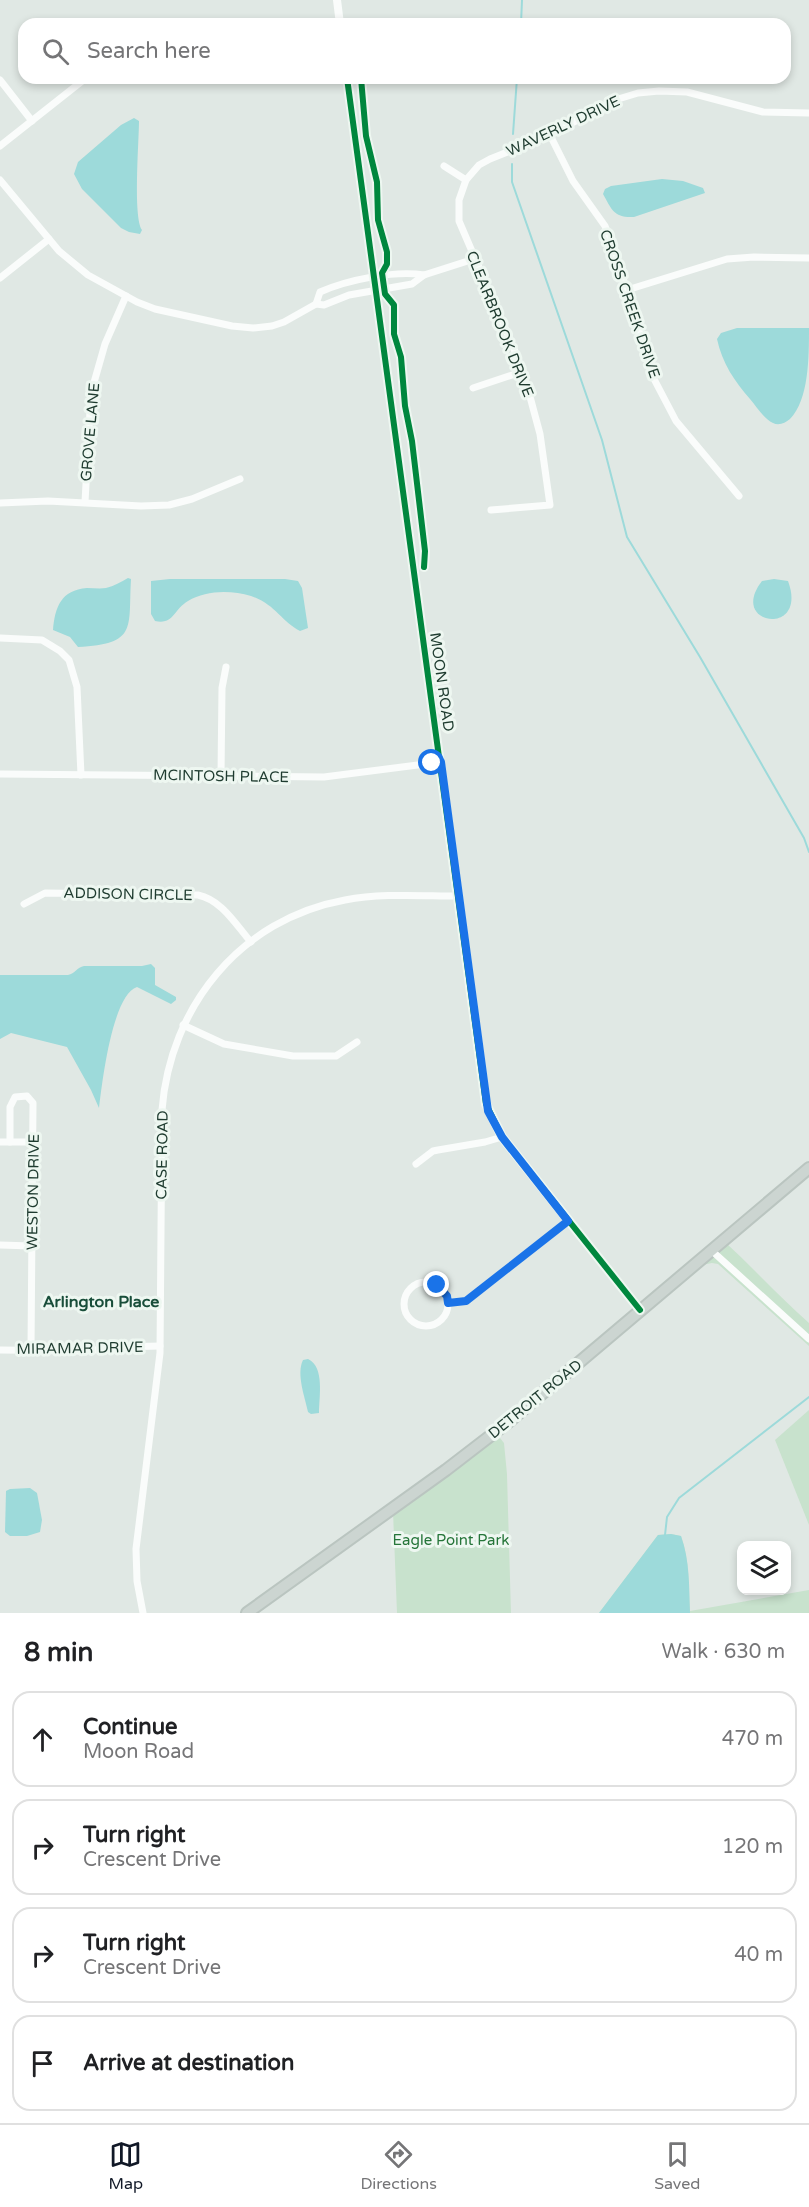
<!DOCTYPE html>
<meta charset="utf-8">
<style>
:root{--surface:#fff;--page:#f6f6f6;--text:#202124;--muted:#757577;--line:#e0e0e0;--accent:#111827}
body{margin:0;font-family:"Varela Round",sans-serif;background:var(--page);color:var(--text)}
.controls{position:absolute;right:18px;bottom:18px;display:grid;overflow:hidden;border-radius:12px;box-shadow:0 3px 9px #0003}
.controls button{width:54px;height:54px;display:grid;place-items:center;padding:0;border:0;border-bottom:2px solid var(--line);background:var(--surface);color:var(--text);font:30px sans-serif}
.stop{position:absolute;width:18px;height:18px;margin:-14px;border:4px solid #1a73e8;border-radius:50%;background:#fff}
.stop.end{background:#1a73e8;border-color:#fff;box-shadow:0 2px 6px #0008}
.list{margin:0;padding:0;list-style:none}
h2{display:flex;justify-content:space-between;align-items:center;height:78px;margin:0;padding:0 24px;font-size:26px}
h2 small{font-size:20px;font-weight:400;color:var(--muted)}
.list li{display:grid;grid-template-columns:39px 1fr auto;gap:18px;align-items:center;box-sizing:border-box;height:96px;margin:0 12px 12px;padding:0 12px;border:2px solid var(--line);border-radius:18px}
.list b{display:block;font-size:22px;white-space:nowrap}
.list p{margin:0;font-size:20px;white-space:nowrap;color:var(--muted)}
.list em{font-size:20px;font-style:normal;color:var(--muted)}
.icon{flex:none;width:33px;height:33px;fill:none;stroke:currentColor;stroke-width:2;stroke-linecap:round;stroke-linejoin:round}
.map{position:relative;flex:none;width:809px;height:1613px;overflow:hidden}
.search{position:absolute;background:var(--surface);box-shadow:0 3px 9px #0003;left:18px;right:18px;top:18px;height:66px;display:flex;align-items:center;gap:15px;box-sizing:border-box;padding:0 21px;border-radius:18px;color:var(--muted);font-size:22px}
.sheet{height:510px;background:var(--surface)}
nav{display:flex;justify-content:space-around;align-items:center;box-sizing:border-box;height:84px;border-top:2px solid var(--line);background:var(--surface);font-size:16px;color:var(--muted)}
nav a{display:grid;justify-items:center;gap:3px}
nav .on{color:var(--accent)}
.map>svg:first-child{display:block}
.green{fill:#c8e2cd}
.water{fill:#9ddada}
.lines{fill:none;stroke-linecap:round;stroke-linejoin:round}
.stream{stroke:#9ddada;stroke-width:2}
.primary-casing{stroke:#bac5c0;stroke-width:14}
.minor{stroke:#fafcfb;stroke-width:7}
.tertiary{stroke:#fafcfb;stroke-width:8}
.primary{stroke:#ccd5d1;stroke-width:10}
.cycleway-casing{stroke:#eef7f1;stroke-width:10}
.cycleway{stroke:#00873e;stroke-width:6}
.route{stroke:#1a73e8;stroke-width:8}
.labels{text-anchor:middle;dominant-baseline:central;stroke-width:6;stroke-linejoin:round;paint-order:stroke}
.street-label{font-size:15px;fill:#1e3b2f;stroke:#eef7f1}
.park-label{font-size:15px;fill:#257539;stroke:#eef7f1}
.neighbourhood-label{font-size:16px;font-weight:bold;fill:#194e3a;stroke:#eef7f1}
</style>
<div class="map">
<svg width="809" height="1613" viewBox="0 0 809 1613">
<rect width="100%" height="100%" fill="#e0e8e4"/>
<g class="green">
<path d="M726 1243C754 1269 780 1297 809 1323V1346L718 1264 712 1263 702 1265Z"/>
<path d="M809 1410V1525L775 1440Z"/>
<path d="M496 1436 500 1438 504 1443 507 1474 511 1613H397L393 1512Z"/>
<path d="M671 1534 681 1536C690 1561 688 1585 690 1611L809 1590V1613H599L658 1535Z"/>
</g>
<g class="water">
<path d="M134 118 139 121C139 142 133 216 142 230L140 234 129 232 121 228 82 189 74 174 78 162 121 125Z"/>
<path d="M662 179 683 181 703 188 705 193 634 217C614 218 612 210 603 194L605 189 611 186Z"/>
<path d="M737 328H809C809 357 809 400 790 419 785 423 779 426 773 423 764 419 756 406 750 399 735 382 722 363 717 339L721 333Z"/>
<path d="M128 578 131 579C128 628 138 644 78 647L70 637 53 630C55 607 61 590 87 588 93 588 100 589 106 588 114 586 121 582 128 578Z"/>
<path d="M170 579H285L298 581 302 588 308 628 300 631C282 622 275 604 251 596 231 590 206 590 188 601 173 610 174 625 155 621L151 614V581Z"/>
<path d="M774 579 788 581C809 637 727 626 762 581Z"/>
<path d="M151 964 155 968V985L176 997V1000L171 1004 137 987C112 995 102 1084 99 1108L91 1090 67 1047 11 1033 0 1039V975H68C75 974 77 967 84 966H142Z"/>
<path d="M308 1359C325 1367 319 1397 319 1413L311 1414 308 1412C305 1397 296 1374 303 1360Z"/>
<path d="M30 1488 37 1493 42 1520 40 1532 27 1536H10L5 1532 6 1491 10 1489Z"/>
<path d="M671 1534 681 1536C690 1561 689 1587 690 1613H599L658 1535Z"/>
</g>
<g class="lines">
<g class="stream">
<path d="M521 24 522 0"/>
<path d="M513 134 517 78"/>
<path d="M512 164V182L602 440 627 537 700 657 804 838 809 852"/>
<path d="M665 1535 667 1517 679 1498 809 1397"/>
</g>
<g class="primary-casing">
<path id="primary" d="M247 1613 446 1470 511 1420 809 1168"/>
</g>
<g class="minor">
<path d="M0 80 32 121"/>
<path d="M550 135 573 181 605 226 615 253 654 379 676 421 739 496"/>
<path d="M0 146 86 78"/>
<path d="M444 166 466 180"/>
<path d="M0 180 59 251 88 275 137 302 155 309 232 326 253 328 272 326 284 322 316 304 324 305 349 295 412 284 424 275 474 259"/>
<path d="M0 278 49 239"/>
<path d="M627 290 727 259 754 257 809 258"/>
<path d="M316 304 320 292C347 280 395 270 424 275"/>
<path d="M473 388 521 372"/>
<path d="M85 502 91 393 105 344 126 296"/>
<path d="M0 503 48 501 141 506 169 505 192 499 240 479"/>
<path d="M491 510 550 505 540 434 529 393 514 349 459 221V200L466 180 479 165 490 159 550 135 615 100 638 93 659 91 687 92 763 112 809 113"/>
<path d="M0 638 42 640 60 651 69 660 77 687 81 775"/>
<path d="M0 774 324 777 441 762"/>
<path d="M221 776 222 688 226 667"/>
<path d="M24 904 45 893 198 895C222 900 236 925 251 942"/>
<path d="M183 1025 224 1044 293 1056H336L357 1042"/>
<path d="M0 1142H33"/>
<path d="M10 1142V1107L15 1097 27 1096 33 1103 31 1350"/>
<path d="M416 1164 433 1151 438 1150 485 1142 502 1137"/>
<path d="M0 1245 32 1246"/>
<path d="M711 1250 809 1339"/>
<circle cx="426" cy="1304" r="22"/>
<path d="M448 1303 466 1301 568 1221"/>
<path d="M0 1350 85 1351 120 1347 160 1346"/>
<path d="M143 1613 137 1581 136 1549 160 1353 162 1110C170 1007 240 919 345 900 382 893 421 896 459 896"/>
</g>
<g class="tertiary">
<path d="M337 0 340 24"/>
<path d="M347 78 486 1104 502 1137 640 1310"/>
</g>
<use href="#primary" class="primary"/>
<g class="cycleway-casing">
<g id="cycleway">
<path d="M347 78 486 1104 502 1137 640 1310"/>
<path d="M361 78 366 136 377 182 378 220 387 252V264L382 273 385 294 394 305V334L401 357 405 406 412 441 425 551 424 567"/>
</g>
</g>
<use href="#cycleway" class="cycleway"/>
</g>
<g class="lines">
<path class="route" d="M432 763 441 762 488 1111 502 1137 568 1221 466 1301 448 1303 447 1296 437 1285"/>
</g>
<g class="labels">
<g class="street-label">
<text transform="translate(563 126) rotate(-25)">WAVERLY DRIVE</text>
<text transform="translate(630 304) rotate(71)">CROSS CREEK DRIVE</text>
<text transform="translate(500 324) rotate(68)">CLEARBROOK DRIVE</text>
<text transform="translate(90 432) rotate(-85)">GROVE LANE</text>
<text transform="translate(442 682) rotate(82)">MOON ROAD</text>
<text transform="translate(221 776) rotate(1)">MCINTOSH PLACE</text>
<text transform="translate(128 894) rotate(1)">ADDISON CIRCLE</text>
<text transform="translate(162 1155) rotate(-89)">CASE ROAD</text>
<text transform="translate(33 1192) rotate(-89)">WESTON DRIVE</text>
<text transform="translate(80 1348) rotate(-1)">MIRAMAR DRIVE</text>
<text transform="translate(535 1399) rotate(-39)">DETROIT ROAD</text>
</g>
<g class="park-label">
<text x="451" y="1540">Eagle Point Park</text>
</g>
<g class="neighbourhood-label">
<text x="101" y="1302">Arlington Place</text>
</g>
</g>
</svg>
<div class="controls">
<button><svg class="icon" aria-label="layers" viewBox="0 0 24 24"><path d="M12 4l9 5-9 5-9-5zM3 14l9 5 9-5"/></svg></button>
</div>
<div class="stop" style="left:432px;top:763px"></div>
<div class="stop end" style="left:437px;top:1285px"></div>
<div class="search"><svg class="icon" aria-label="search" viewBox="0 0 24 24"><circle cx="10" cy="10" r="6"/><path d="M15 15l6 6"/></svg>Search here</div>
</div>
<section class="sheet">
<h2>8 min<small>Walk · 630 m</small></h2>
<ul class="list">
<li><svg class="icon" aria-label="ahead" viewBox="0 0 24 24"><path d="M12 20V5M6 11l6-6 6 6"/></svg><div><b>Continue</b><p>Moon Road</p></div><em>470 m</em></li>
<li><svg class="icon" aria-label="right" viewBox="0 0 24 24"><path d="M7 20v-9h11M14 6l5 5-5 5"/></svg><div><b>Turn right</b><p>Crescent Drive</p></div><em>120 m</em></li>
<li><svg class="icon" aria-label="right" viewBox="0 0 24 24"><path d="M7 20v-9h11M14 6l5 5-5 5"/></svg><div><b>Turn right</b><p>Crescent Drive</p></div><em>40 m</em></li>
<li><svg class="icon" aria-label="arrive" viewBox="0 0 24 24"><path d="M6 21V4h12l-3 4 3 4H6"/></svg><div><b>Arrive at destination</b></div></li>
</ul>
</section>
<nav>
<a class="on"><svg class="icon" aria-label="map" viewBox="0 0 24 24"><path d="M3 6l6-2 6 2 6-2v14l-6 2-6-2-6 2zM9 4v14M15 6v14"/></svg>Map</a>
<a><svg class="icon" aria-label="directions" viewBox="0 0 24 24"><path d="M12 3l9 9-9 9-9-9zM9 14v-3h6M13 9l2 2-2 2"/></svg>Directions</a>
<a><svg class="icon" aria-label="saved" viewBox="0 0 24 24"><path d="M7 4h10v16l-5-4-5 4z"/></svg>Saved</a>
</nav>
